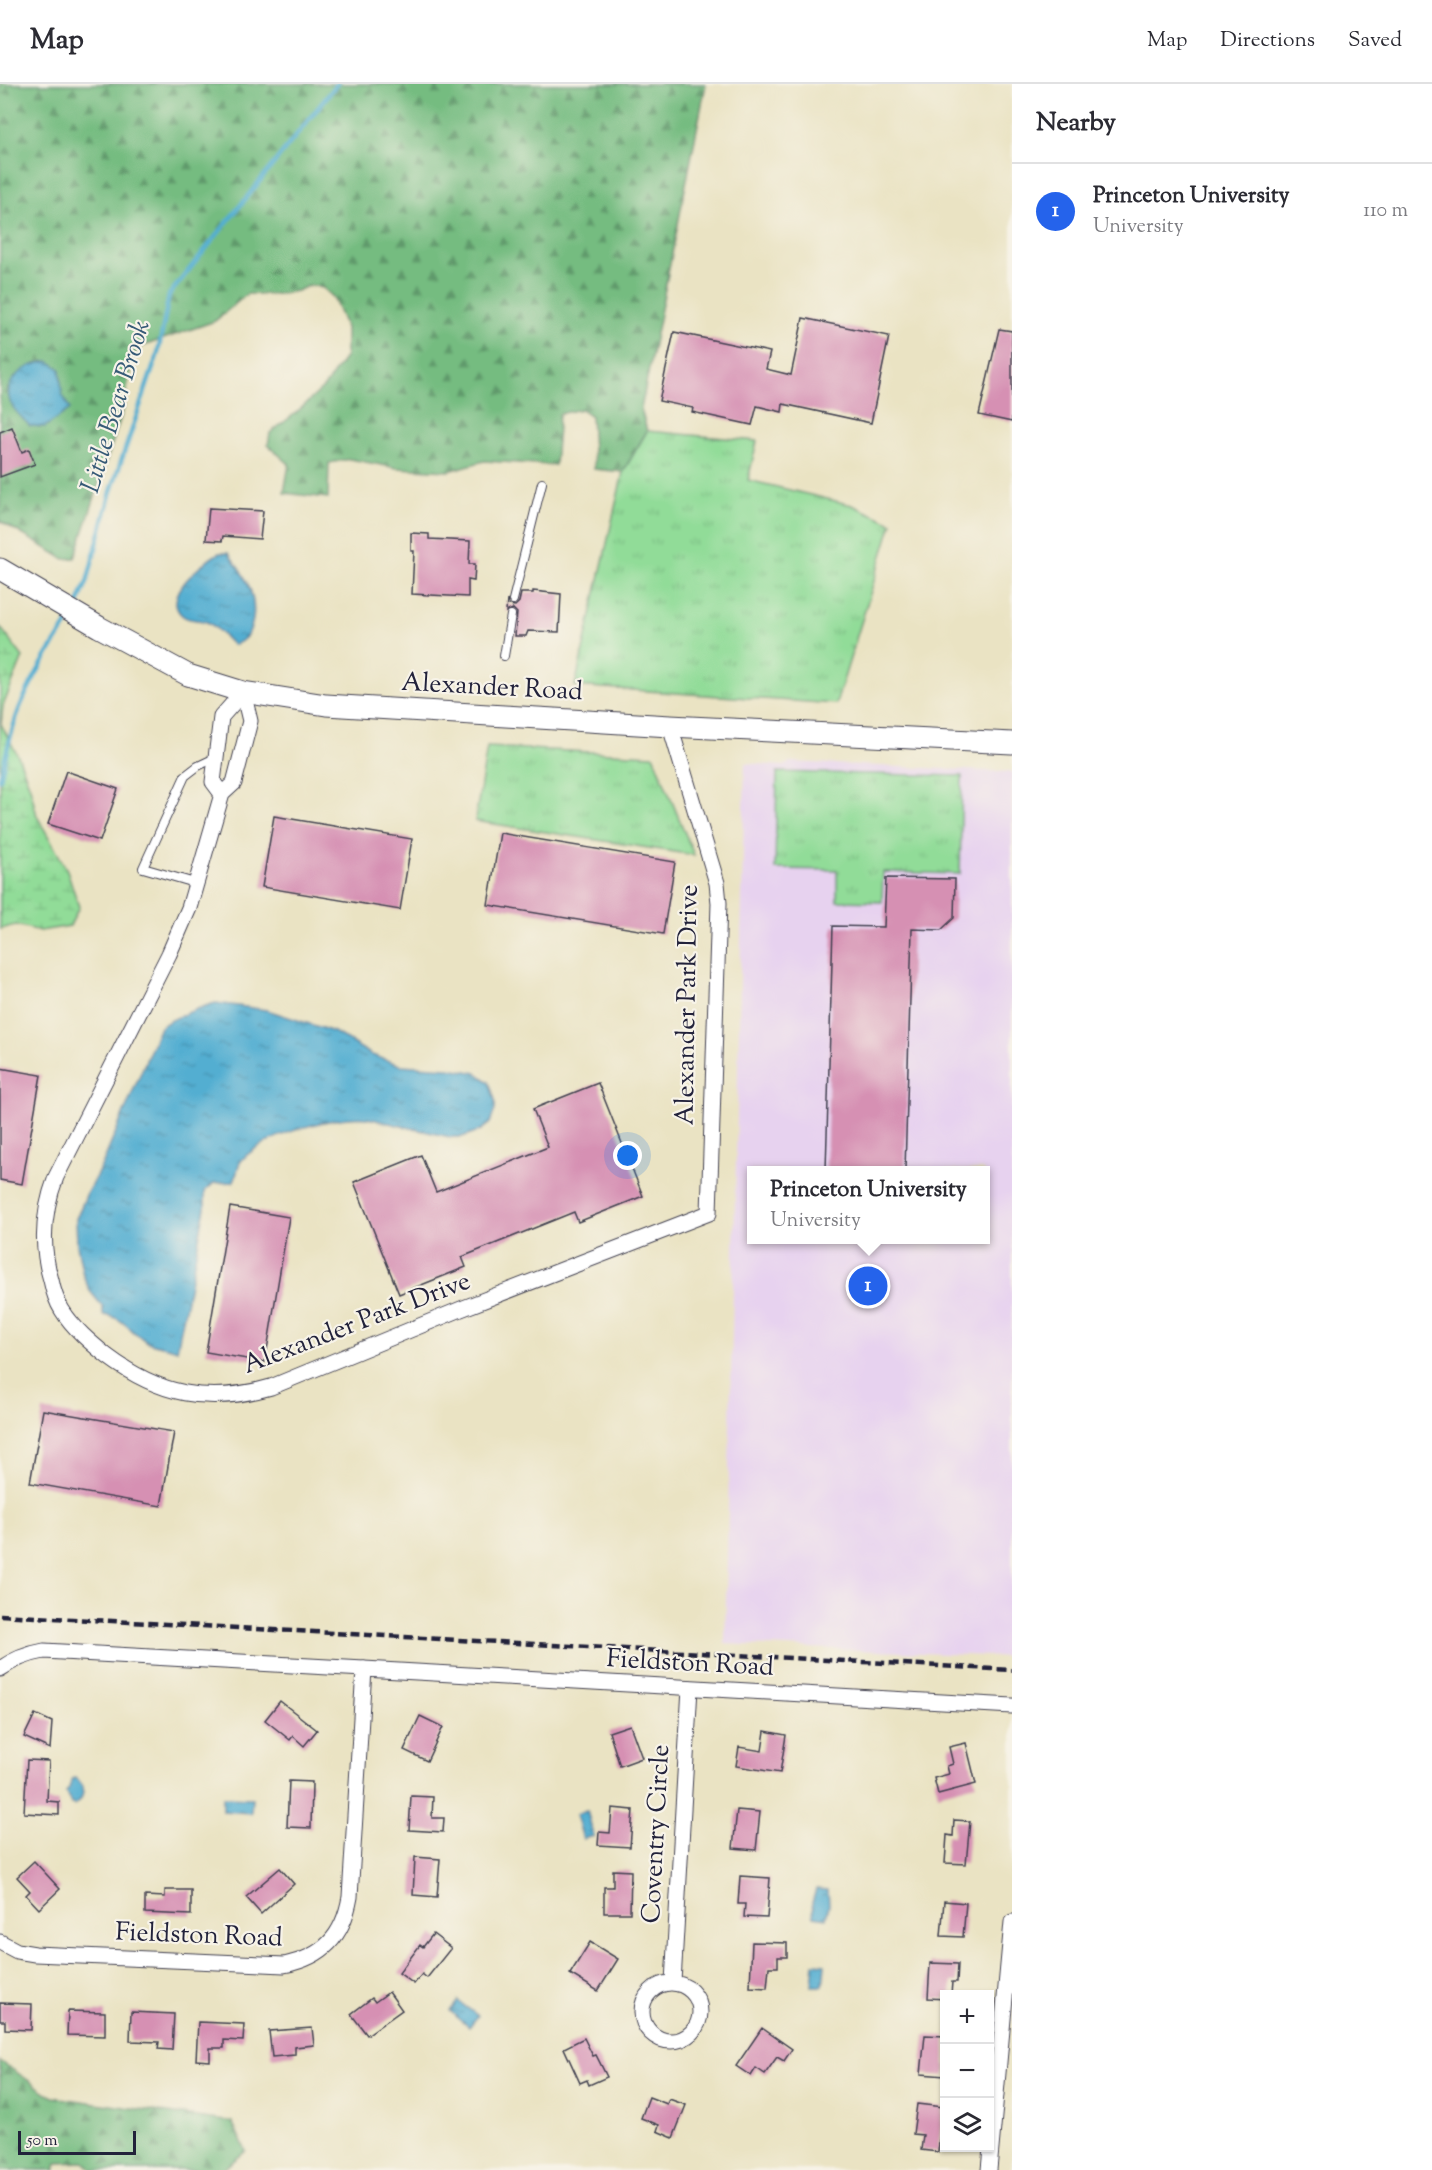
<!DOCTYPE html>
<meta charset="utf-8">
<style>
:root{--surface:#fff;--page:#f7f7f7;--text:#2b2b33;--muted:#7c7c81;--line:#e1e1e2;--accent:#2563eb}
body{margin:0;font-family:"Sorts Mill Goudy",serif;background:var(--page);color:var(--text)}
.controls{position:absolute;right:18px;bottom:18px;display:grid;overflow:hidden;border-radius:0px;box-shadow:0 2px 4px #0004}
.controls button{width:54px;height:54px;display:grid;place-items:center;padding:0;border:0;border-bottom:2px solid var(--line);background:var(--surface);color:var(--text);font:30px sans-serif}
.scale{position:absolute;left:18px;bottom:15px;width:118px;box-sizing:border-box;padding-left:6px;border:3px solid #22223b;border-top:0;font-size:16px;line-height:21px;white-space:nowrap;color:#22223b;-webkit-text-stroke:4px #f7f3e8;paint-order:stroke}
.you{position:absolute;left:628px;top:1072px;width:21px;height:21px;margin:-15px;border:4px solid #fff;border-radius:50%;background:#1a73e8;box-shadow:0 0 0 9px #1a73e833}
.badge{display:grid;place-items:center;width:39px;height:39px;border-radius:50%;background:var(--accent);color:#fff;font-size:20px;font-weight:700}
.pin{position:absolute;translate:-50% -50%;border:3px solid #fff;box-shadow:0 2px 6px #0006}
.popup{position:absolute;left:747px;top:1082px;width:243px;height:78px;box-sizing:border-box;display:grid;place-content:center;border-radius:0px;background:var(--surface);filter:drop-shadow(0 2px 4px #0005);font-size:20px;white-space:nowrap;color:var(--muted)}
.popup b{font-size:22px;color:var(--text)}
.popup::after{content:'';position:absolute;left:50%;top:100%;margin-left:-12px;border:12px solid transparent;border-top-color:var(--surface)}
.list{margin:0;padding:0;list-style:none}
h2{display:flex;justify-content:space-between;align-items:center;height:78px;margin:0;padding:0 24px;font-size:26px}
h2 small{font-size:20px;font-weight:400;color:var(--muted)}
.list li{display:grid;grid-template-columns:39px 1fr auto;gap:18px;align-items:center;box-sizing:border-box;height:96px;padding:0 24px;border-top:2px solid var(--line)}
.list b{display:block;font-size:22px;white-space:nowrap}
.list p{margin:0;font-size:20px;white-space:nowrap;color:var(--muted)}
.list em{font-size:20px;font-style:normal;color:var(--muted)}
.icon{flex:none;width:33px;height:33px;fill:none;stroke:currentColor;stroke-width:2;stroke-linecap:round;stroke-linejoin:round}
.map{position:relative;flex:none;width:1012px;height:2086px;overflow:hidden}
header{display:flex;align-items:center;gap:36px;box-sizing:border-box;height:84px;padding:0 30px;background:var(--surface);border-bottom:2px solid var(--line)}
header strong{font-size:28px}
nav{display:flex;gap:33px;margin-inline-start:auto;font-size:21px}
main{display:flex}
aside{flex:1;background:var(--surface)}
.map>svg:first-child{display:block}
.built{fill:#e7d2ef;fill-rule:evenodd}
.grass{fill:url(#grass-tufts);stroke:#5a7f6a;stroke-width:1.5}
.forest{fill:url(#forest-firs);stroke:#4b6f5e;stroke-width:1.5}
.wetland{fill:url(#wetland-marsh);stroke:#5a7f6a;stroke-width:1.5}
.water{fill:url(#water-ripples);stroke:#3a6886;stroke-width:1.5}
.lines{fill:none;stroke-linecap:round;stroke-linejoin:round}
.stream{stroke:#53aed1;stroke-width:4.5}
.building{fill:#d690b3}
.lane-casing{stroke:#403f4f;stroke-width:10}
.street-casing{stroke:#403f4f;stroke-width:17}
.secondary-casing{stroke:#403f4f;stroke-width:23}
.lane{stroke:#fff;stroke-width:8}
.street{stroke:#fff;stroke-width:15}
.secondary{stroke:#fff;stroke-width:21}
.rail{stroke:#22223b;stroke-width:4.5;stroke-dasharray:9 4.5;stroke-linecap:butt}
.labels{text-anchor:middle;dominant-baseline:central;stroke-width:4.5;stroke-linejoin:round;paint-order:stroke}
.street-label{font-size:26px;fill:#22223b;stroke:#f7f3e8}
.water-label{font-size:27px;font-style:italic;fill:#365a77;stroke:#f7f3e8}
</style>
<header>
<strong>Map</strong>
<nav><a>Map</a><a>Directions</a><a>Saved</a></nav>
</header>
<main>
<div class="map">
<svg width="1012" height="2086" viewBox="0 0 1012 2086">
<defs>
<pattern id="grass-tufts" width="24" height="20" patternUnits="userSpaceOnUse" patternTransform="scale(1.5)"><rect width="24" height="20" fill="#91dc98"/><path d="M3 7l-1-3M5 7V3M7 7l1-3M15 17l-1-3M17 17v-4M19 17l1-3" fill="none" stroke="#7dbc84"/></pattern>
<pattern id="forest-firs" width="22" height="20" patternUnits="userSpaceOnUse" patternTransform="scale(1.5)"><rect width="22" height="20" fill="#74bc80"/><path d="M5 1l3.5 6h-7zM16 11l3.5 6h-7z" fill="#5f986a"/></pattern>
<pattern id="wetland-marsh" width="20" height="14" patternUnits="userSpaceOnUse" patternTransform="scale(1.5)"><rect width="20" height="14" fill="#91dc98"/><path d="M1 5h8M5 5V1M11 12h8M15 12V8" fill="none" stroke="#7dbc84"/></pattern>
<pattern id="water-ripples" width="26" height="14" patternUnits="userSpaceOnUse" patternTransform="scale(1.5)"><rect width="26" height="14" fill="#53aed1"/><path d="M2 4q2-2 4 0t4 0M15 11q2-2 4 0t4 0" fill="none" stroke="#448dab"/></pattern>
</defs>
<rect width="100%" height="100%" fill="#f7f3e8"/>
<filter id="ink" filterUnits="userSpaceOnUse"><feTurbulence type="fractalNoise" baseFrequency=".0167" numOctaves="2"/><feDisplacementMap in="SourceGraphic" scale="12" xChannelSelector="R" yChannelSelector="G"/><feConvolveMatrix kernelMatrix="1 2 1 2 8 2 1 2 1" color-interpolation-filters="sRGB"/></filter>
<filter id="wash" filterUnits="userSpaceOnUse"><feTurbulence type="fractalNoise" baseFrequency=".008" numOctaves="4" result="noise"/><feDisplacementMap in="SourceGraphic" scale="24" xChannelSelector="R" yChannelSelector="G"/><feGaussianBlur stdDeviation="1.35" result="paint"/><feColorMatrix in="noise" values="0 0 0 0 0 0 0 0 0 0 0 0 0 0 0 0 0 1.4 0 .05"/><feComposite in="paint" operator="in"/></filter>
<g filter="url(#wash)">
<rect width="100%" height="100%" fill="#eae3c3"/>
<path class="built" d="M790 678 1012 688V1573L725 1560 745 679 784 682ZM751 1086H985V1156H751Z"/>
<g class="grass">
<path d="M647 347 757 357 748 396 852 421 892 439 836 620 575 602 623 388Z"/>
<path d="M487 663 653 671 694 771 475 737Z"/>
<path d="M777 688 962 692 960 790 883 788 882 818 837 817V786L775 785Z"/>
</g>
<g class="forest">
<path d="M0 0H706L641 325 647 347 623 388 594 385 591 332 581 325 559 330 555 381 484 377 449 387 397 384 350 375 329 379 328 414 284 409 289 380 268 361 270 349 297 328 324 303 346 272V244L333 213 323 204 310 201 297 207 279 210H247L215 237 143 262 133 271 123 326 75 474 64 475 0 437Z"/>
<path d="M0 1977 53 2013 232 2038 246 2067 222 2086H93L84 2078 57 2079 55 2086H0Z"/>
</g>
<path class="wetland" d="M0 543 23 573 3 622 1 640 19 674 30 703 37 732 67 786 79 823 70 842 40 847 16 841 0 845Z"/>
<g class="water">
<path d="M49 277 60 285 62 310 70 325 45 343 30 342C24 336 16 329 11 320 0 295 29 279 49 277Z"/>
<path d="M219 469H228C235 478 242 488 247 498 257 517 258 554 233 561 225 554 218 544 209 539 201 534 191 538 183 532 159 513 203 478 219 469Z"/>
<path d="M216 919 267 926 334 948 372 971 400 981 449 984 477 989 489 998 495 1016V1025L490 1039 481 1046 462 1053H450L367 1034C335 1030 262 1052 241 1077 236 1084 238 1092 233 1098L214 1099 205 1107V1124L177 1266C168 1262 158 1262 148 1258 131 1250 124 1232 103 1231V1223L90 1207 83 1191 77 1161 76 1135 87 1109 102 1081 160 943C170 935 203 922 216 919Z"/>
<path d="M76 1694C86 1702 85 1715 74 1721L71 1720 66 1708 69 1704 72 1695Z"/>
<path d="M223 1713 252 1714 251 1729 223 1727Z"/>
<path d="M587 1727 594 1752 583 1755 576 1730Z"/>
<path d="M816 1805 828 1806 829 1821 826 1834 814 1832 812 1819Z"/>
<path d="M814 1879 825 1880 823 1902H812Z"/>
<path d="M458 1917 478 1932 469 1943 450 1927Z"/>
</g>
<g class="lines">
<g class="stream">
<path d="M76 524 87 498 111 407 158 269 169 211 337 0"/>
<path d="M0 695C6 671 11 646 20 623 33 592 52 563 71 534"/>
</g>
</g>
<g id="blocks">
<g class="building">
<path d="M803 234 889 252 871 339 783 320 782 328 757 322 752 341 692 328 693 324 659 317 674 248 770 268 766 285 791 291Z"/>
<path d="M999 245 1012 247V338L979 331Z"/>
<path d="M12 343 22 368 29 365 35 380 0 393V348Z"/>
<path d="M209 424 263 427 260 455 223 452 222 457 206 456Z"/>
<path d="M411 449 429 450V455L470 457 469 480H475L474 497 468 496V513L412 510 414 467H411Z"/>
<path d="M533 507 561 510 559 548 528 547 526 552H515L517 529 513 525 506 528 507 516 509 521 515 522 519 518 521 509H533Z"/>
<path d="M66 687 118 705 100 757 48 740Z"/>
<path d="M274 732 412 755 400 826 262 803Z"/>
<path d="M500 749 675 778 663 850 488 821Z"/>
<path d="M886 794 955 795 954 834 941 846 912 845 905 1086H826L833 842 884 843Z"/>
<path d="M0 984 41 991 22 1100 0 1096Z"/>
<path d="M598 999 643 1112 578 1138 574 1128 462 1173 466 1183 399 1210 354 1098 421 1071 436 1108 548 1063 533 1025Z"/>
<path d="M230 1123 289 1133 265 1278 206 1268Z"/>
<path d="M43 1326 174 1348 161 1422 30 1399Z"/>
<path d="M280 1617 317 1646 304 1662 293 1652 290 1656 265 1636Z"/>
<path d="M35 1630 52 1638 50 1665 24 1653Z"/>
<path d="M420 1632 443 1643 427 1677 404 1666Z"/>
<path d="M630 1641 642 1674 620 1682 609 1648Z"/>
<path d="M765 1647 786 1651 780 1689 736 1682 739 1663 762 1667Z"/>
<path d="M966 1659 976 1700 938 1710 934 1694 949 1690 947 1682 953 1680 949 1663Z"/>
<path d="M27 1676 49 1677 47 1717 59 1718V1731L24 1729Z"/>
<path d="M289 1697 312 1698 311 1744 287 1743Z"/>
<path d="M411 1712 433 1713 432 1734H444L443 1748 409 1746Z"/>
<path d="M612 1724 633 1726 630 1763 598 1761 599 1748 610 1749Z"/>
<path d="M737 1726 760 1728 756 1766 733 1764Z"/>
<path d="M954 1736 970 1737 966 1780 945 1779 947 1751 953 1752Z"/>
<path d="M415 1773 440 1775 437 1813 413 1811Z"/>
<path d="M34 1777 60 1805 39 1825 26 1811 30 1807 17 1793Z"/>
<path d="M280 1784 294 1800 261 1830 246 1813Z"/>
<path d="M613 1786 631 1787 630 1829H604V1803H613Z"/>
<path d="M740 1792 770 1794 767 1834 744 1833 745 1820H738Z"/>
<path d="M165 1806H191V1831L145 1829V1812L165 1813Z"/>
<path d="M944 1817 966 1819 963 1853 941 1852Z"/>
<path d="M433 1850 451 1864 427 1894 422 1890 414 1900 399 1889 420 1861 423 1863Z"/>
<path d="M590 1858 618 1875 598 1907 570 1890Z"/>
<path d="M752 1858 787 1859V1873H778V1883H769L767 1904 750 1903Z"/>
<path d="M930 1879 958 1880 957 1898H952L951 1911H945V1915L928 1914Z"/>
<path d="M389 1908 402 1926 367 1951 351 1930 372 1914 375 1918Z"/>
<path d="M0 1919 32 1920 31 1946 5 1945V1937H0Z"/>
<path d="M68 1927 105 1928V1952L67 1951Z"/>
<path d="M131 1928 174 1930 172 1966 158 1965 159 1958 130 1957Z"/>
<path d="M198 1938 244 1940 243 1957 224 1956V1964H210V1977L196 1976Z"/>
<path d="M312 1944 314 1961 295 1963V1971L272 1973 269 1947Z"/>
<path d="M762 1944 792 1965 784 1977 777 1973 765 1990 756 1984 751 1992 736 1982Z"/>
<path d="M925 1951 945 1952V1992L921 1990Z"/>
<path d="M584 1954 593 1972 596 1971 607 1993 589 2001 587 1996 580 1999 564 1964Z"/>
<path d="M649 2013 667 2020 669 2015 686 2021 673 2054 657 2047 659 2041 641 2034Z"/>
<path d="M917 2020 943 2023 938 2068 921 2066 923 2051 913 2050Z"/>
</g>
</g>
</g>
<g filter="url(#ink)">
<use href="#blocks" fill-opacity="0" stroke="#403f4f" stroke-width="1.5"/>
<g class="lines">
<g class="lane-casing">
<g id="lane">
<path d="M513 516 542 399"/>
<path d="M504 572 511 531"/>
<path d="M195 799 143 784 185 692 198 682 215 674"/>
</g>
</g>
<g class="street-casing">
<g id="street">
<path d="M243 608 250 637 234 699 222 710 189 824 169 870 56 1093C43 1127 40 1160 51 1196 53 1206 57 1218 62 1226 73 1244 91 1259 107 1272 159 1311 208 1321 271 1303L461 1225 709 1129 719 819 717 799 670 642"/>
<path d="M222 710 213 698 221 633 243 608"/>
<path d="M0 1585C14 1575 27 1570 44 1567L364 1585 350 1813C343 1853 323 1873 284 1881L35 1870 17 1867 0 1858"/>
<path d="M364 1585 1012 1622"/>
<path d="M673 1898 690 1604"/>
<circle cx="671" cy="1928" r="29"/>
<path d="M989 2086 1012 1838"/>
</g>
</g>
<g class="secondary-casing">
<path id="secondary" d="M0 485 99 543 188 591 243 608 326 621 670 642 1012 659"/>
</g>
<use href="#lane" class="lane"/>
<use href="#street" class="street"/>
<use href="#secondary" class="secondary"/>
<path class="rail" d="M0 1531 1012 1586"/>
</g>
</g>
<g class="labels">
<g class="street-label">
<text transform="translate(492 604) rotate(3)">Alexander Road</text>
<text transform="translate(688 921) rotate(-89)">Alexander Park Drive</text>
<text transform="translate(357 1240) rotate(-21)">Alexander Park Drive</text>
<text transform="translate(690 1580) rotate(3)">Fieldston Road</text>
<text transform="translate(657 1750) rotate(-87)">Coventry Circle</text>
<text transform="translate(199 1852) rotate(2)">Fieldston Road</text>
</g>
<g class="water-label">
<text transform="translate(117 323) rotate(-73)">Little Bear Brook</text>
</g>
</g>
</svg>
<div class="controls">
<button>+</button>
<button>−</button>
<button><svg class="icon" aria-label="layers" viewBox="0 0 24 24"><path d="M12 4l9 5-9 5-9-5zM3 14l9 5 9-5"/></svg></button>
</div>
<div class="scale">50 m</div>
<div class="you"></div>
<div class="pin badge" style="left:868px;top:1202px">1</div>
<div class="popup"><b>Princeton University</b>University</div>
</div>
<aside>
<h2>Nearby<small></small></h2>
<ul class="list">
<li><span class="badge">1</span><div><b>Princeton University</b><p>University</p></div><em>110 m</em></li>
</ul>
</aside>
</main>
